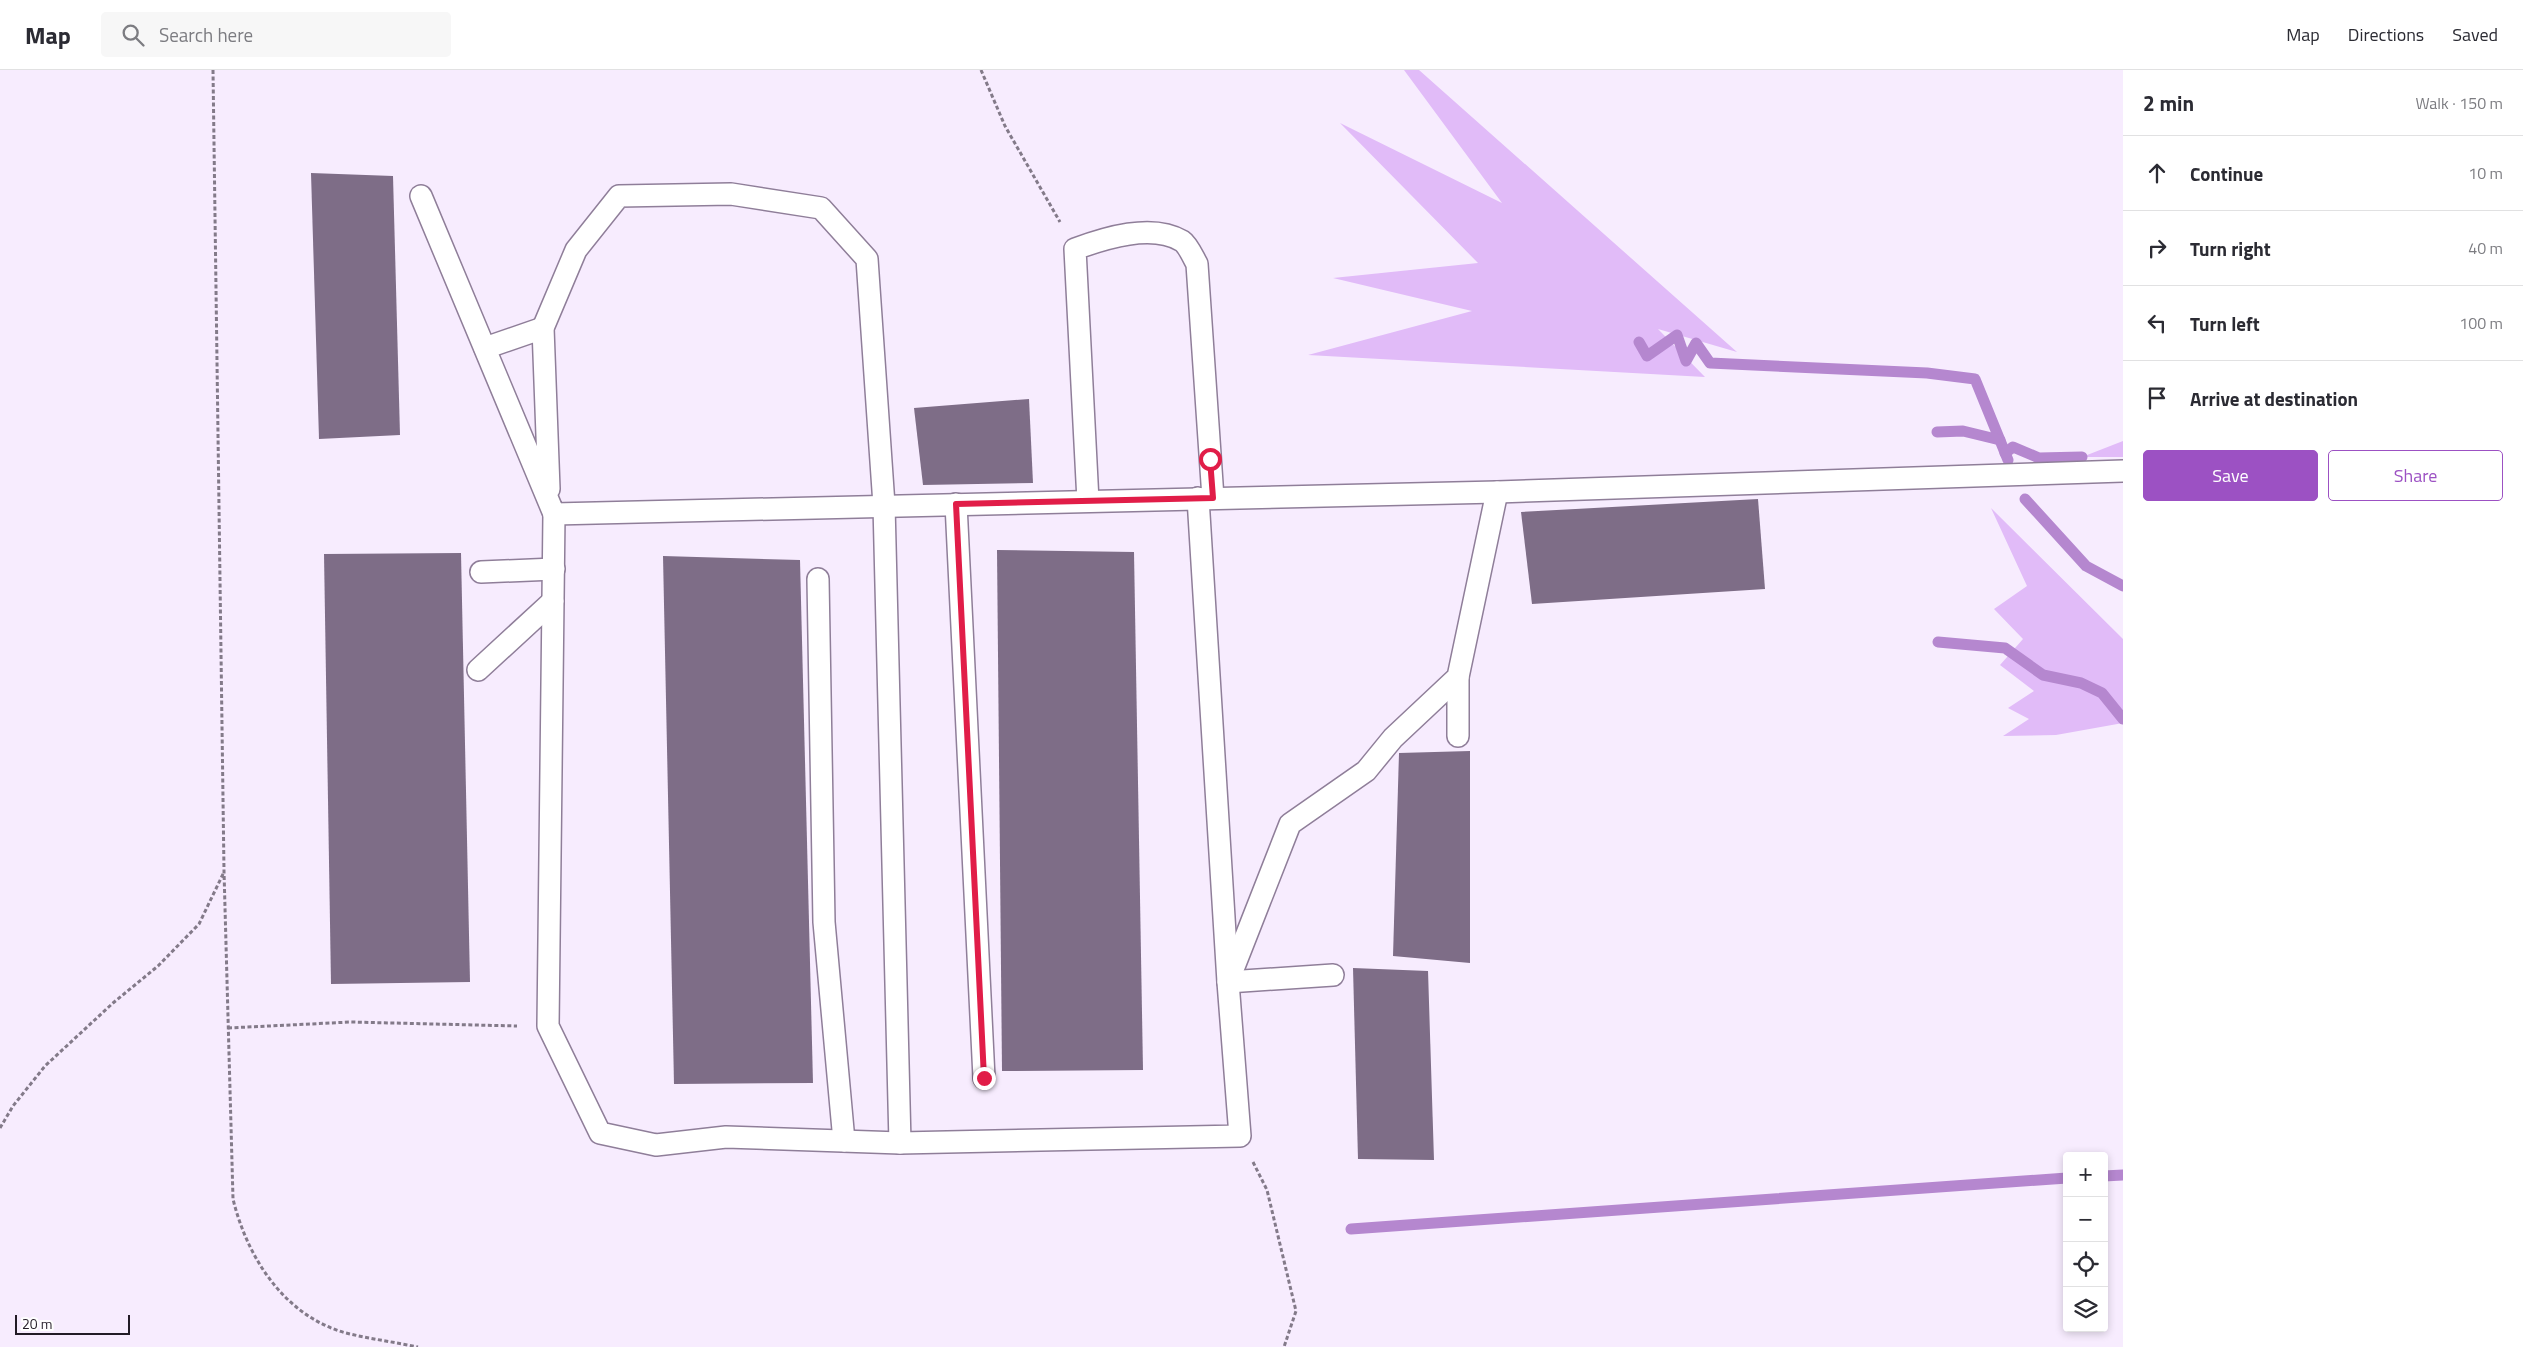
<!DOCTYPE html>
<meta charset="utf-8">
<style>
:root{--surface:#fff;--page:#f7f7f7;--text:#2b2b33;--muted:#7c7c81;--line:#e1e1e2;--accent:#9c51c3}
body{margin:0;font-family:"Titillium Web",sans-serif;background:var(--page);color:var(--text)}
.controls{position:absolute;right:15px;bottom:15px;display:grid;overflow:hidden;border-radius:5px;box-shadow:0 2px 8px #0003}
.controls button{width:45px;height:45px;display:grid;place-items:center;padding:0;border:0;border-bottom:1px solid var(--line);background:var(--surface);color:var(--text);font:25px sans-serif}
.scale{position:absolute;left:15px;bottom:12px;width:115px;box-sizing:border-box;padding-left:5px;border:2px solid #221b26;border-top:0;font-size:14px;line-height:18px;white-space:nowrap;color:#221b26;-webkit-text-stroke:4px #fefefe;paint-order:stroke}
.stop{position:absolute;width:15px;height:15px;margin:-11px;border:4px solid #e11d48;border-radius:50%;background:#fff}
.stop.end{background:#e11d48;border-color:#fff;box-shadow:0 1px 5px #0008}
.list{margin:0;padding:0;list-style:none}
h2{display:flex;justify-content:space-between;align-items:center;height:65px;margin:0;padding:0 20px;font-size:21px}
h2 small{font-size:16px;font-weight:400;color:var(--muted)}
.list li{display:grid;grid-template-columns:32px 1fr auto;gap:15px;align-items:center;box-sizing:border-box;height:75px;padding:0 20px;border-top:1px solid var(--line)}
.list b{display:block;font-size:19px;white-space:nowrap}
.list em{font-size:16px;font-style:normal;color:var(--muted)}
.actions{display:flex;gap:10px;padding:15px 20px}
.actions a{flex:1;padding:11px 0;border:1px solid var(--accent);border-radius:5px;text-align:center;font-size:18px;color:var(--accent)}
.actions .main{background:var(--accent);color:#fff}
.icon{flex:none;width:28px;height:28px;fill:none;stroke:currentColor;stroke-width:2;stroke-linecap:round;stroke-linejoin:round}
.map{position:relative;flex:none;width:2123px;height:1277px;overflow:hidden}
header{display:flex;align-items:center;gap:30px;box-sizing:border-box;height:70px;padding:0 25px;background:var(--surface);border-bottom:1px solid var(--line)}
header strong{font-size:24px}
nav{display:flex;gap:28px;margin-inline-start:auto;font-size:18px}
.search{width:350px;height:45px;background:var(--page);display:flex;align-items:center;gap:12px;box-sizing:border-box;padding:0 18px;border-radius:5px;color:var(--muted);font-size:19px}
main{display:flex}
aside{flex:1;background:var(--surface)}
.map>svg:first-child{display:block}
.green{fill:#e1bbf8}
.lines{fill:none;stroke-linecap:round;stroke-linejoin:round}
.stream{stroke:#b587cf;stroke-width:11}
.building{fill:#7e6d87}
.service-casing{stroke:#8f7e99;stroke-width:24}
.path{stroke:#837a89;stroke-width:3;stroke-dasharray:4 2.5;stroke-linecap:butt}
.service{stroke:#fff;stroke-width:21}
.route{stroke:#e11d48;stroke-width:6}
</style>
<header>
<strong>Map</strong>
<div class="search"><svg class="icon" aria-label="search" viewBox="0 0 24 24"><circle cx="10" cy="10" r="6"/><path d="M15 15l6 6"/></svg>Search here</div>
<nav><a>Map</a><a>Directions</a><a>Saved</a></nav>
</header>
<main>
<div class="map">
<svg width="2123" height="1277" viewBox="0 0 2123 1277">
<rect width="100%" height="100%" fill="#f7ecfe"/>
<g class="green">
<path d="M1404 0H1419L1737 282 1658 259 1705 307 1308 285 1472 241 1333 208 1478 193 1340 53 1502 133Z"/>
<path d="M2123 371V387H2082Z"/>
<path d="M1991 438 2123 569V653L2056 665 2003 666 2029 649 2008 638 2034 621 2000 595 2023 569 1994 539 2027 516Z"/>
</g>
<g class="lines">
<g class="stream">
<path d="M1639 272 1647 286 1677 265 1686 291 1696 273 1710 293 1927 303 1975 309 2008 390"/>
<path d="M1937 362 1963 361 2000 370"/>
<path d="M2005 383 2013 377 2039 388 2082 387"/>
<path d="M2025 429 2086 496 2123 516"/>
<path d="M1938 572 2005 578 2043 605 2081 613 2102 623 2123 649"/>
<path d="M2104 1106 2123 1105"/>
<path d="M1351 1159 2067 1108"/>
</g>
</g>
<g class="building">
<path d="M311 103 393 106 400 365 319 369Z"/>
<path d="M1029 329 1033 413 923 415 914 338Z"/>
<path d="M1758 429 1765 519 1532 534 1521 442Z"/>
<path d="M997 480 1134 482 1143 1000 1002 1001Z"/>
<path d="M461 483 470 912 331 914 324 484Z"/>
<path d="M663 486 800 490 813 1013 674 1014Z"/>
<path d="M1470 681V893L1393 886 1399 683Z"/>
<path d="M1353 898 1428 901 1434 1090 1358 1089Z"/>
</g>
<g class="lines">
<g class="service-casing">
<g id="service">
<path d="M421 126 554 444 1497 422 2123 401"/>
<path d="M485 278 543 258"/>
<path d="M549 419 543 258 576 180 619 126 731 124 821 138 867 189 884 435 900 1073"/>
<path d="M1198 428 1228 912 1333 905"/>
<path d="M1088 431 1075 179C1105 168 1152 153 1182 171 1188 175 1193 187 1197 194L1213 428"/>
<path d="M956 434 984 1008"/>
<path d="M554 444 548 956 600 1063 656 1075 726 1067 900 1073 1240 1066 1228 912 1290 754 1366 701 1393 668 1458 607 1497 422"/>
<path d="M481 502 554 499"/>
<path d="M818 509 824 852 844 1071"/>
<path d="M478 600 553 531"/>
<path d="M1458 666V607"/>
</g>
</g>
<g class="path">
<path d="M213 0 224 801 233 1129C247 1187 284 1246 346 1263 370 1269 394 1272 418 1277"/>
<path d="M981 0 1005 56 1060 152"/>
<path d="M228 958 351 952 517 956"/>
<path d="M0 1058 13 1036 45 996 113 933 158 896 199 854 224 802"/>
<path d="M1253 1092 1267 1120 1296 1241 1284 1277"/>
</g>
<use href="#service" class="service"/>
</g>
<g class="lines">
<path class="route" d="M984 1008 956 434 1213 428 1210 389"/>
</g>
</svg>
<div class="controls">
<button>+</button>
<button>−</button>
<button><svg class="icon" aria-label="locate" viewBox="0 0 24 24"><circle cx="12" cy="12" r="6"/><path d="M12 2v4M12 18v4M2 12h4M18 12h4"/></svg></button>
<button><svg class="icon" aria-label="layers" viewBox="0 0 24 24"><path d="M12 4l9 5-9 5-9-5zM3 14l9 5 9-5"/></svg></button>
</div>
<div class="scale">20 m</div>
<div class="stop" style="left:1210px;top:389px"></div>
<div class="stop end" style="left:984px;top:1008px"></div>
</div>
<aside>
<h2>2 min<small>Walk · 150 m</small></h2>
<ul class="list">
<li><svg class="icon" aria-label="ahead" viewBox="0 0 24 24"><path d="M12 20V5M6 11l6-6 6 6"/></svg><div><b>Continue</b></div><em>10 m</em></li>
<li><svg class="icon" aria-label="right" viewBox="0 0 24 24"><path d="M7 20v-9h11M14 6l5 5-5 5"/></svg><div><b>Turn right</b></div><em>40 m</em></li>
<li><svg class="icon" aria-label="left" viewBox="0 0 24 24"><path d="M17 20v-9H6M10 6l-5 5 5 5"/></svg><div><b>Turn left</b></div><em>100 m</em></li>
<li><svg class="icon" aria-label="arrive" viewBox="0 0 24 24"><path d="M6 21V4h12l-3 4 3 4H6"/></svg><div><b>Arrive at destination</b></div></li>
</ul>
<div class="actions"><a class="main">Save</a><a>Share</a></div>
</aside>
</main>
